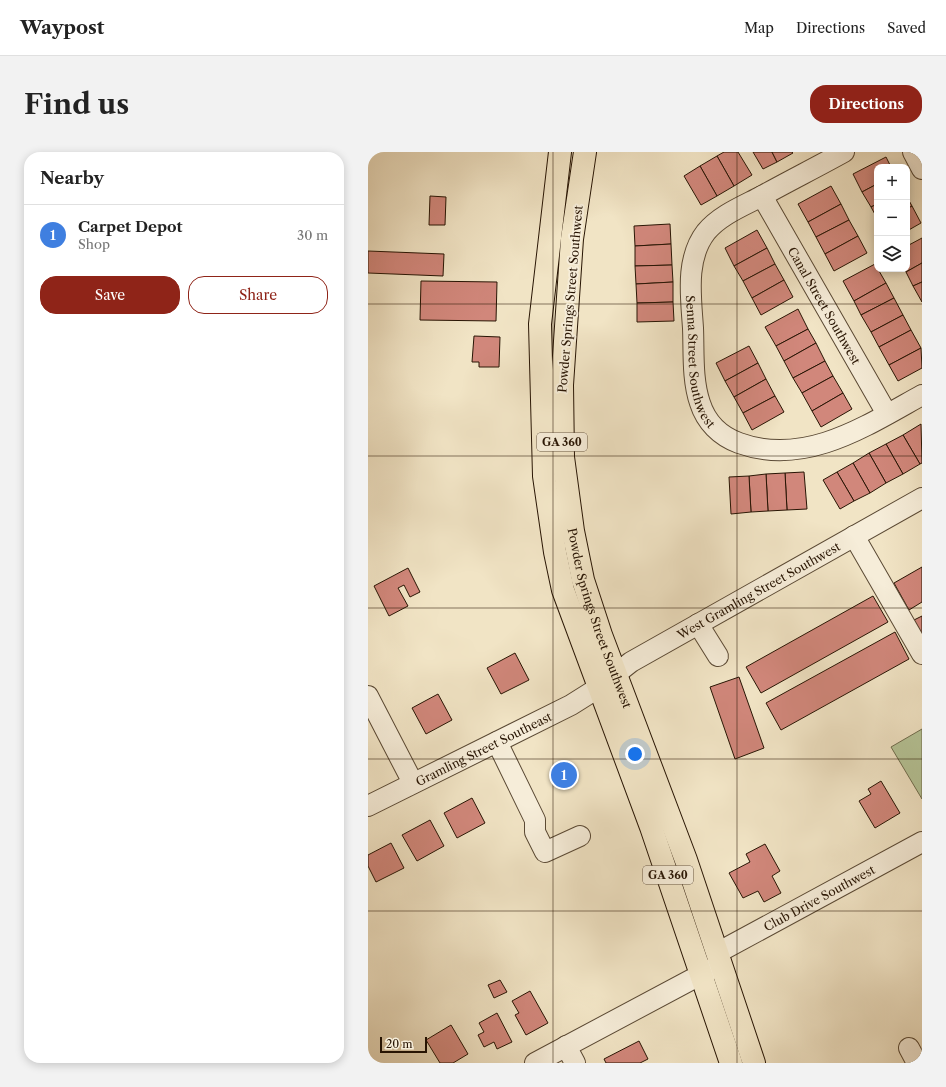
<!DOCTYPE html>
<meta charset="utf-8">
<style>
:root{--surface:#fff;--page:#f2f2f2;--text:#222;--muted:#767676;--line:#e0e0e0;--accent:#8f2418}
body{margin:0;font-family:"Libre Caslon Text",serif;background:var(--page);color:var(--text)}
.controls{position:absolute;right:12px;top:12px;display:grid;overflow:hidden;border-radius:8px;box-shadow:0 2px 10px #0003}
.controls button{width:36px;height:36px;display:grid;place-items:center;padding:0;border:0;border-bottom:1px solid var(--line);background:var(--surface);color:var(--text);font:20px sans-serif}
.scale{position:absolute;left:12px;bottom:10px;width:47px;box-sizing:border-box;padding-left:4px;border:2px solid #281504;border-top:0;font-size:11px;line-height:14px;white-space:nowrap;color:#281504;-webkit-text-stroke:3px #f6edd9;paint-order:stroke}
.you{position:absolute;left:267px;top:602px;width:14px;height:14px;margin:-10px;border:3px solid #fff;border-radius:50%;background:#1a73e8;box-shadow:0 0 0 6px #1a73e833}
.badge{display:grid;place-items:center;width:26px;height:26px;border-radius:50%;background:var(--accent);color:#fff;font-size:13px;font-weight:700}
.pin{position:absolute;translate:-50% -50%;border:2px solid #fff;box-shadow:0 1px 4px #0006}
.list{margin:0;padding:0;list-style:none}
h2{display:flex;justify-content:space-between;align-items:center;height:52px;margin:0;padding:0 16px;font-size:17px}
h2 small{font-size:13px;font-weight:400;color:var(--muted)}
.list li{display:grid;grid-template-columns:26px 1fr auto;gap:12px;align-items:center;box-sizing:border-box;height:60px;padding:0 16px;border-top:1px solid var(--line)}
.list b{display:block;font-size:15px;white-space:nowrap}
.list p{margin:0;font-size:13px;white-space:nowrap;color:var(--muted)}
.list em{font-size:13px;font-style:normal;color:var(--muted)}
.actions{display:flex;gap:8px;padding:12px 16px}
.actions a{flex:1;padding:9px 0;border:1px solid var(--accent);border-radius:16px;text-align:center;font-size:14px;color:var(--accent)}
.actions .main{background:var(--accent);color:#fff}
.icon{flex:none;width:22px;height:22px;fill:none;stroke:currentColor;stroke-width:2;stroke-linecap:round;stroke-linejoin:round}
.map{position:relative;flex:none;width:554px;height:911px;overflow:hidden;border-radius:16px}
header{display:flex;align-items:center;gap:24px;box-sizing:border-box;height:56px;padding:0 20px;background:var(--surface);border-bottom:1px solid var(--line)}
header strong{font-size:19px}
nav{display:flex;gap:22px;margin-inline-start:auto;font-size:14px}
.intro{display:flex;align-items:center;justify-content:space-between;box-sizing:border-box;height:96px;padding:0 24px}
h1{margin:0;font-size:28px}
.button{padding:10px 18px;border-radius:16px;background:var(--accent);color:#fff;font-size:14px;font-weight:700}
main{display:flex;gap:24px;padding:0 24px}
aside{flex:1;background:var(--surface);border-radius:16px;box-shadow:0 2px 10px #0003}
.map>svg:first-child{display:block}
.green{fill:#b6c598;stroke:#6f6d4e}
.building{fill:#d1877b;stroke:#281504}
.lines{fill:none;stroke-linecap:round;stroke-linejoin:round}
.minor-casing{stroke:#5a4934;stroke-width:22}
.major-casing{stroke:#281504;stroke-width:24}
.minor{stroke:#f6edd9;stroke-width:20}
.major{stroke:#f1e4c5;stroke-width:22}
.grid{fill:none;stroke:#281504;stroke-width:1;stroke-opacity:0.55}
.labels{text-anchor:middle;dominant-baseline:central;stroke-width:4;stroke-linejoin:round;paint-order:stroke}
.shield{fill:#f6edd9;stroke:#665644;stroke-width:1}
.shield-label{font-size:11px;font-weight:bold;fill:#281504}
.street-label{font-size:12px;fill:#281504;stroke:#f6edd9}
</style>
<header>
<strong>Waypost</strong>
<nav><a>Map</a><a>Directions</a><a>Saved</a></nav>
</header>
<div class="intro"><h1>Find us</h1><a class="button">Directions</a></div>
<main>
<aside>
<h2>Nearby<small></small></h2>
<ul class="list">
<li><span class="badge" style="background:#3f7fe0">1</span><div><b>Carpet Depot</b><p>Shop</p></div><em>30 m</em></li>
</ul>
<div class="actions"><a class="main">Save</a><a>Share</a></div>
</aside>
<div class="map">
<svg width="554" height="911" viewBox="0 0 554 911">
<rect width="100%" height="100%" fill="#f1e4c5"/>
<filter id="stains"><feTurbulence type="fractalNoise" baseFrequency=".005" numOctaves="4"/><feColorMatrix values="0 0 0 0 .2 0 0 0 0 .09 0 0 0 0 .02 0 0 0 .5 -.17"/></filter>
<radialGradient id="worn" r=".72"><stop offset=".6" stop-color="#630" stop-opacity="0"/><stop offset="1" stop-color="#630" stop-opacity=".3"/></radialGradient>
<path class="green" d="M554 577V647L523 595Z"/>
<g class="building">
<path d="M356 0H370L384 23 366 34 349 4Z"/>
<path d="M385 0H404L409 10 395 17Z"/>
<path d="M404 0H424L425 1 409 10Z"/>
<path d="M349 4 366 34 349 44 332 14Z"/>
<path d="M518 5 523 15H509V32L494 40 485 22Z"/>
<path d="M332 14 349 44 333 53 316 24Z"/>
<path d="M509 32V52L503 55 494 40Z"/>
<path d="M463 34 473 52 440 70 430 52Z"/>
<path d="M62 44 78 45 77 73H61Z"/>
<path d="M539 45 544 54 539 57Z"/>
<path d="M473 52 481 68 448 85 440 70Z"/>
<path d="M509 52V66L503 55Z"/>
<path d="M544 54 553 71 539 79V57Z"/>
<path d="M481 68 490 84 457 102 448 85Z"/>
<path d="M302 72 303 92 267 94 266 74Z"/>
<path d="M389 78 399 96 366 114 357 96Z"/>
<path d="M490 84 499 101 466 119 457 102Z"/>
<path d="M554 86V111L538 120 536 117H539V94Z"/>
<path d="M303 92 304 113 267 114V94Z"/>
<path d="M399 96 407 112 375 129 366 114Z"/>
<path d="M0 99 76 102 75 124 0 121Z"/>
<path d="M554 111V130L545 134 538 120Z"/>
<path d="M407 112 416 128 384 146 375 129Z"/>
<path d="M507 112 518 131 486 149 475 129Z"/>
<path d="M304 113 305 130 268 132 267 114Z"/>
<path d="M416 128 425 145 393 163 384 146Z"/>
<path d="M53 129 129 130 128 169 52 168Z"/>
<path d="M305 130V150L269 151 268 132Z"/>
<path d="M554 130V150L545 134Z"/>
<path d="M518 131 526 146 493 163 486 149Z"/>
<path d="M526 146 535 163 503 180 493 163Z"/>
<path d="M305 150 306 169 269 170V151Z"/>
<path d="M430 157 440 177 408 194 397 175Z"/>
<path d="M535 163 543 178 511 195 503 180Z"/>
<path d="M440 177 448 191 416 209 408 194Z"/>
<path d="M543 178 553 196 521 213 511 195Z"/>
<path d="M106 184 132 185 131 215H111V210H104Z"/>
<path d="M448 191 457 209 425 226 416 209Z"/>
<path d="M381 194 390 211 357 229 348 211Z"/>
<path d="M553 196 554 216 530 229 521 213Z"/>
<path d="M457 209 465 224 434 241 425 226Z"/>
<path d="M390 211 398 227 366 245 357 229Z"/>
<path d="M465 224 475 241 444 259 434 241Z"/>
<path d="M398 227 407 244 375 261 366 245Z"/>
<path d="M475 241 484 257 453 275 444 259Z"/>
<path d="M407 244 416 260 384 278 375 261Z"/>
<path d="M553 272 554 311 552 312 535 283Z"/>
<path d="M535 283 552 312 535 322 518 292Z"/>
<path d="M518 292 535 322 518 331 501 301Z"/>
<path d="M501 301 518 331 502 341 485 311Z"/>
<path d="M485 311 502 341 486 349 469 320Z"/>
<path d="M436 320 439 357 419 358 417 321Z"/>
<path d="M469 320 486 349 472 357 455 328Z"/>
<path d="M417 321 419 358 400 359 398 322Z"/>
<path d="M398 322 400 359 383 360 381 324Z"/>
<path d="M381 324 383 360 363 362 361 325Z"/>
<path d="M554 415V450L541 458 526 431Z"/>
<path d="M40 416 52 440 42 445 36 433 30 436 40 454 21 464 6 434Z"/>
<path d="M505 444 520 470 393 541 378 515Z"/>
<path d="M554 464V482L546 468Z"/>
<path d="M527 480 541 507 413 578 398 551Z"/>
<path d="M147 501 161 528 133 542 119 516Z"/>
<path d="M371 525 396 596 367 607 342 535Z"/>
<path d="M70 542 84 568 58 582 44 556Z"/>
<path d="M513 629 532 661 507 676 491 649 503 642 500 637Z"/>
<path d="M104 646 117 671 89 686 76 661Z"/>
<path d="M62 668 76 694 49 709 34 683Z"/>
<path d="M23 691 36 716 8 730 0 714V703Z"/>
<path d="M397 692 412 719 404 724 413 741 396 750 390 739 375 746 361 721 382 710 378 702Z"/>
<path d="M132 828 139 840 126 846 120 833Z"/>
<path d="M162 839 180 871 158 883 147 863 151 861 144 849Z"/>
<path d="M129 861 144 890 129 897 126 890 116 895 110 883 116 880 111 871Z"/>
<path d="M83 873 100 902 85 911H72L58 888Z"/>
<path d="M271 889 280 907 272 911H238L236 907Z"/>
</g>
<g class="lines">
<g class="minor-casing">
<g id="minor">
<path id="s1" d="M476 0C449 15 421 29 394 44 375 54 352 63 338 80 317 107 323 145 325 176 326 200 324 228 332 251 338 270 352 284 371 291 437 315 498 274 554 243"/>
<path d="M545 0 554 17"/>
<path id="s2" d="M394 44 519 262"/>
<path d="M486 384 554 502"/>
<path d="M330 472 350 504"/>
<path d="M0 544 45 631"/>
<path d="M129 590 167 668V680L177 700 212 684"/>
<path id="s3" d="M0 654 203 553 230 536 263 510 554 346"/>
<path id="s4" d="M349 801 554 690"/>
<path d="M198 894 207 911"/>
<path d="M541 896 549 911"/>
<path d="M167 911 347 815"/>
</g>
</g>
<g class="major-casing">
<g id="major">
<path d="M192 0 172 172 176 324 187 400 195 438 283 675 363 911"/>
<path id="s5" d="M217 0 204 87 194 233 195 305 205 379 215 428 233 483 318 708 386 911"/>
</g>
</g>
<use href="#minor" class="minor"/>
<use href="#major" class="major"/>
</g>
<path class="grid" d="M185 0V911M369 0V911M0 152H554M0 304H554M0 456H554M0 607H554M0 759H554"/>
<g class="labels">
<g class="shield">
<rect x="169" y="281" width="50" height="18" rx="3"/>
<rect x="275" y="714" width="50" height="18" rx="3"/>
</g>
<g class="shield-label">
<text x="194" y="290">GA 360</text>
<text x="300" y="723">GA 360</text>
</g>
<g class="street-label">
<text transform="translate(202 147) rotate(-85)">Powder Springs Street Southwest</text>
<text stroke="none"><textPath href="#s2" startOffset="126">Canal Street Southwest</textPath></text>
<text stroke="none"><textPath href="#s1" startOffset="294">Senna Street Southwest</textPath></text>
<text stroke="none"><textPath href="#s3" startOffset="447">West Gramling Street Southwest</textPath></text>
<text stroke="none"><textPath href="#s5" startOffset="472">Powder Springs Street Southwest</textPath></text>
<text stroke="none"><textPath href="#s3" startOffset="129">Gramling Street Southeast</textPath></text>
<text stroke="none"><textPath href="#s4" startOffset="116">Club Drive Southwest</textPath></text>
</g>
</g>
<rect width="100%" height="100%" filter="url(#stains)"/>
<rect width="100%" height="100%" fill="url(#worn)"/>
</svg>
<div class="controls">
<button>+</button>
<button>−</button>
<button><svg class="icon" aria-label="layers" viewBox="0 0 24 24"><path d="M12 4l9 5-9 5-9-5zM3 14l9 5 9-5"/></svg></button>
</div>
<div class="scale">20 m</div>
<div class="you"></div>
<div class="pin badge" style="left:196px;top:623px;background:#3f7fe0">1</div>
</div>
</main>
